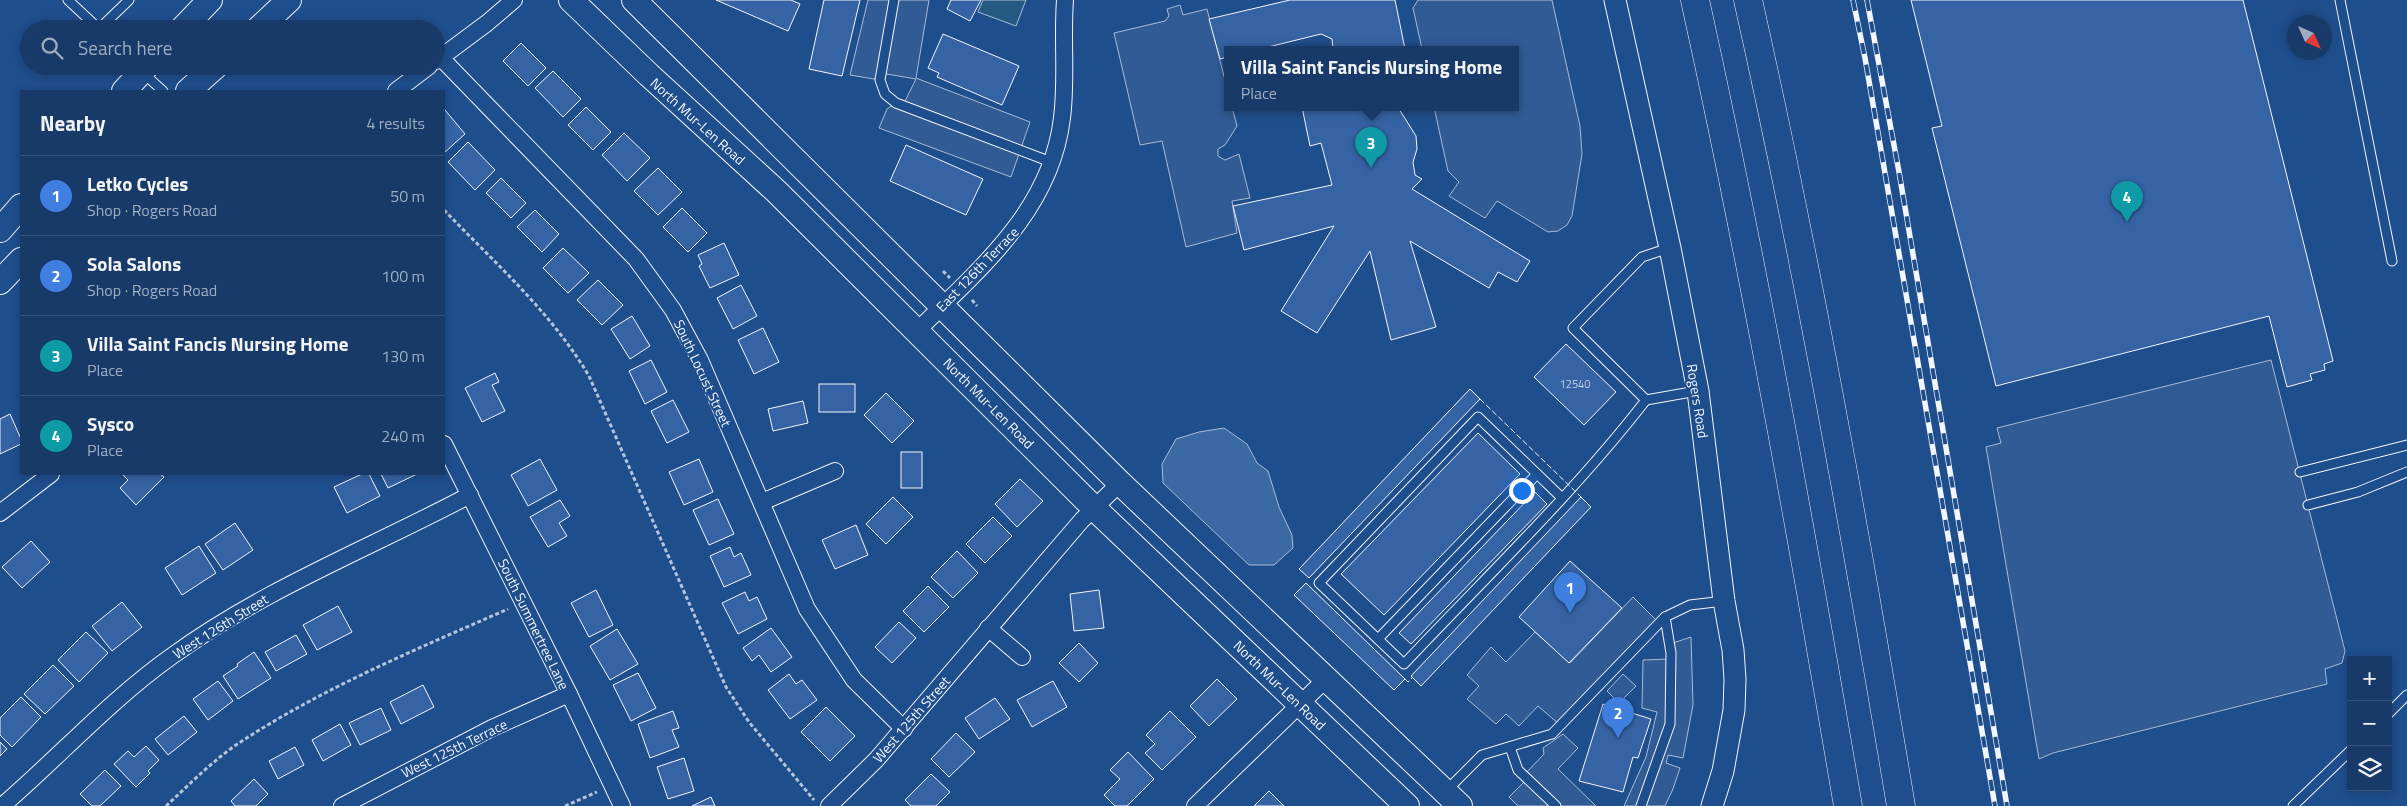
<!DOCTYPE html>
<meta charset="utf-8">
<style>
:root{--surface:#173a69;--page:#244571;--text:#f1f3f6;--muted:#9eadc0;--line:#36547d;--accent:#e797bd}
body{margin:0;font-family:"Titillium Web",sans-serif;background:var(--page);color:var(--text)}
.controls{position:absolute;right:15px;bottom:15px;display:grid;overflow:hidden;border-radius:0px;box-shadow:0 2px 8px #0003}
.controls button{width:45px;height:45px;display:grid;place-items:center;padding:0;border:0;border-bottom:1px solid var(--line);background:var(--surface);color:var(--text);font:25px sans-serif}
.compass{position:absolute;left:2287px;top:15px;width:45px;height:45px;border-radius:50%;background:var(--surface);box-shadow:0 2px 8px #0003;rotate:135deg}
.you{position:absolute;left:1521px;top:490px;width:18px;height:18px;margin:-12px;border:4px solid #fff;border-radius:50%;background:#1a73e8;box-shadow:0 0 0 8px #1a73e833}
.badge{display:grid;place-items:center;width:32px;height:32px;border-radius:50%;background:var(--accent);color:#fff;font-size:16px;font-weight:700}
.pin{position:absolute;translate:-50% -41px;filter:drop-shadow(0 1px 2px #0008)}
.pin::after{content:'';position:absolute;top:26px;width:18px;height:15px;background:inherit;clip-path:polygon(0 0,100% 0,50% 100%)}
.popup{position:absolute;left:1224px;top:46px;width:295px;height:65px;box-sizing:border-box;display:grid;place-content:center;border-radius:0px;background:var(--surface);filter:drop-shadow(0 1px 4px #0005);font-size:16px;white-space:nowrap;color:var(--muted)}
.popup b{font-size:19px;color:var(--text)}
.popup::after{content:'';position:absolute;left:50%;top:100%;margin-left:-10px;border:10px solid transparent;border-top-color:var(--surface)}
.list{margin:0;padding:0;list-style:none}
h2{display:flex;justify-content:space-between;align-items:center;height:65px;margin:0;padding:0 20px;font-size:21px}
h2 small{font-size:16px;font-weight:400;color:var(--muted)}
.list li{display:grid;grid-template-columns:32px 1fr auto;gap:15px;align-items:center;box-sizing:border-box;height:80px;padding:0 20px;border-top:1px solid var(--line)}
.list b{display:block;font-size:19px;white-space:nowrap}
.list p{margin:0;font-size:16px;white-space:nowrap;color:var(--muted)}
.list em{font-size:16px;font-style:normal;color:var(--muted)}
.icon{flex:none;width:28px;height:28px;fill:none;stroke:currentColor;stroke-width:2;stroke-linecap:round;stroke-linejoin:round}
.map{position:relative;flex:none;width:2407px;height:806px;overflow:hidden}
.search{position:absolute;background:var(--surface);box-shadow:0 2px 8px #0003;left:20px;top:20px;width:425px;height:55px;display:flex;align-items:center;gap:12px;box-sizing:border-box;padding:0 18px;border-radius:28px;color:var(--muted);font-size:19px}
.panel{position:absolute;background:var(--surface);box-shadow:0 2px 8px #0003;left:20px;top:90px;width:425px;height:385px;border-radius:0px}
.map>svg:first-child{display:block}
.green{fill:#245a82;stroke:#a8bbd7}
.parking{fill:#305b95;stroke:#a8bbd7}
.water{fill:#3b69a3;stroke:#a8bbd7}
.building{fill:#3563a3;stroke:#f2f6ff}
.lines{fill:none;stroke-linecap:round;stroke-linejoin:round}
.service-casing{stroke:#f2f6ff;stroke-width:11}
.minor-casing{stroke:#f2f6ff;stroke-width:18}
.tertiary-casing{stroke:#f2f6ff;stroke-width:23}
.secondary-casing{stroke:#f2f6ff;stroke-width:26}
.motorway-casing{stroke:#f2f6ff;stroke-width:29}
.path{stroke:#b3c4dc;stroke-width:3;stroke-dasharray:4 2.5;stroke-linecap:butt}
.service{stroke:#1f4e8c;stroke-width:9}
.minor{stroke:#1f4e8c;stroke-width:16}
.tertiary{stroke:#1f4e8c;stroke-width:21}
.secondary{stroke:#1f4e8c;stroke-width:24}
.motorway{stroke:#1f4e8c;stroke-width:28}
.rail-casing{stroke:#f2f6ff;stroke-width:5.5}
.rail{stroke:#1f4e8c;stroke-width:4;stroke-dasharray:11;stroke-linecap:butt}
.fence{stroke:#f2f6ff;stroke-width:1;stroke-dasharray:6 2.5;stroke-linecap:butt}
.labels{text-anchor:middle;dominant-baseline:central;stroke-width:4;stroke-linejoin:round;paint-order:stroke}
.number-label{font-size:11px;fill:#c3d1e8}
.street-label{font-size:14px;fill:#f2f6ff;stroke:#1f4e8c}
</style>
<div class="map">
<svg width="2407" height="806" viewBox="0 0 2407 806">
<rect width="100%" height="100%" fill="#1f4e8c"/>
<path class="green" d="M983 0H1026L1016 26 978 12Z"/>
<g class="parking">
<path d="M868 0H929L916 78 1030 122 1011 177 879 128 887 109 896 103 903 105 916 79 881 73 880 80 850 75Z"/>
<path d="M1418 0H1552L1580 126 1582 154 1572 216 1567 225 1558 231 1548 232 1497 201 1485 218 1449 196 1459 182 1448 171 1434 107H1515V49H1422L1413 8Z"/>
<path d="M1180 5 1183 15 1207 9 1227 88V107H1232L1237 126 1225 145 1218 149V156L1225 160 1239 154 1250 198 1232 201 1237 233 1186 247 1162 141 1140 145 1114 33 1165 21 1169 16 1167 9Z"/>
<path d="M2271 360 2345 651 2342 663 2325 669 2327 684 2053 753 2039 759 1986 447 2001 443 1997 428Z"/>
<path d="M1633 597 1659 623 1560 725 1538 706 1519 726 1506 714 1496 724 1467 699 1479 686 1467 675 1491 647 1506 662 1535 632 1570 663Z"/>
<path d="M1691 637 1693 705 1683 758 1668 755 1666 763 1680 768 1673 789 1665 806H1624L1646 757 1657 712 1642 708 1643 660 1669 659 1670 644Z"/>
<path d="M1623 674 1636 686 1619 703 1607 691Z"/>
<path d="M1563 734 1578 748 1558 769 1596 806H1518L1509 797 1527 779 1524 775 1544 754 1543 748Z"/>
</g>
<path class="water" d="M1224 428 1247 444 1257 463 1268 471 1279 507 1292 535 1293 548 1274 565H1249L1163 483 1162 464 1176 439 1199 432Z"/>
<g class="building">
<path d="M716 0H791L800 4 788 31Z"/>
<path d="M824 0H860L842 76 809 69Z"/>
<path d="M951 0H981L970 21 947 9Z"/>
<path d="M1290 0H1395L1405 49H1333L1332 39 1321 34 1260 49H1227V57L1220 59 1209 19Z"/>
<path d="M1911 0H2243L2333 361 2324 364 2325 370 2310 374 2312 380 2287 387 2269 316 1996 386 1932 128 1942 126Z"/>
<path d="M943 34 1019 66 1002 105 937 77 939 73 928 68Z"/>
<path d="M521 43 546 68 528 86 503 61Z"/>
<path d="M553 71 581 99 563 117 535 88Z"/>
<path d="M586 107 611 132 593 150 568 125Z"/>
<path d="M1302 107H1401L1399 109 1416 136 1417 149 1413 162 1415 175 1422 179 1412 189 1530 261 1517 282 1498 272 1489 288 1410 241 1436 327 1391 340 1370 251 1317 333 1281 311 1334 226 1244 250 1233 206 1332 185 1321 143 1310 146Z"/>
<path d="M445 110 465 134 444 153V111Z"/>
<path d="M624 133 650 158 627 181 602 155Z"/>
<path d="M468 142 495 170 475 190 448 162Z"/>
<path d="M906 145 983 179 966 215 890 181Z"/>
<path d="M658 168 682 192 658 215 634 191Z"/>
<path d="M501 178 526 203 511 218 486 193Z"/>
<path d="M682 208 707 233 688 252 663 227Z"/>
<path d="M535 210 559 234 542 252 517 227Z"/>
<path d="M724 243 739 275 710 288 699 266 702 264 698 255Z"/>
<path d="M563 248 589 273 568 293 543 268Z"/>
<path d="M598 280 623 305 602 325 577 300Z"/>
<path d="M741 285 757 316 733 329 717 298Z"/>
<path d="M632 316 650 346 630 359 611 329Z"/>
<path d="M763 328 779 362 754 374 738 340Z"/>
<path d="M1566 344 1616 392 1584 425 1534 377Z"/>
<path d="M651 360 667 392 645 404 629 371Z"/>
<path d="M495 373 499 382 492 385 505 411 482 422 465 388Z"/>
<rect x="819" y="384" width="36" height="28"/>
<path d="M1470 389 1480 399 1309 578 1299 569Z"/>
<path d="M886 393 914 421 892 443 864 415Z"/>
<path d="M673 400 689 432 667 443 651 411Z"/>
<path d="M803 401 808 423 773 431 768 409Z"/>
<path d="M10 414 21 439V444L0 454V419Z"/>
<path d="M1478 433 1520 474 1384 615 1341 574Z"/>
<rect x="901" y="452" width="21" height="36"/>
<path d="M540 459 557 490 528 506 511 475Z"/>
<path d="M699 459 713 492 684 505 669 472Z"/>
<path d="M122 474H160L164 477 136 505 120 488 128 480Z"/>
<path d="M362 474H369L380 496 347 513 334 487Z"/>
<path d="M381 474H417L388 488Z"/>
<path d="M1020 479 1043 501 1017 527 995 504Z"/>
<path d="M1535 492 1547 504 1411 644 1399 633Z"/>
<path d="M893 497 913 517 886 544 866 524Z"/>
<path d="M1581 497 1591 507 1421 686 1411 676Z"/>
<path d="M718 499 734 534 709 545 693 510Z"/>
<path d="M560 500 570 516 559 523 567 536 548 547 530 517Z"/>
<path d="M993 517 1012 536 985 563 966 544Z"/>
<path d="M235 523 253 550 223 570 205 544Z"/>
<path d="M856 525 868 555 835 569 822 540Z"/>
<path d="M31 541 50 562 22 588 2 567Z"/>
<path d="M199 546 216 573 182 595 165 568Z"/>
<path d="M730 547 734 557 741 553 751 575 724 587 710 556Z"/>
<path d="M957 551 978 573 953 598 931 577Z"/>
<path d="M1570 561 1622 608 1569 663 1519 617Z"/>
<path d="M1306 583 1405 679 1394 690 1294 595Z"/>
<path d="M928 586 949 607 924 632 903 611Z"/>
<path d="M596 590 613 625 589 637 571 603Z"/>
<path d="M1099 590 1104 628 1074 631 1070 594Z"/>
<path d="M745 592 749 601 757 597 767 619 738 634 722 603Z"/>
<path d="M122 602 142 627 112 651 92 626Z"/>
<path d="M338 606 352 632 317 650 303 625Z"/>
<path d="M899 622 916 638 892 663 875 647Z"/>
<path d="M771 628 792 657 771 672 759 655 752 661 743 648Z"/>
<path d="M617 629 638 664 610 680 590 646Z"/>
<path d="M86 632 108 653 79 682 58 660Z"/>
<path d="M296 635 307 654 276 671 265 652Z"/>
<path d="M1079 643 1098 663 1079 682 1059 663Z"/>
<path d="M254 652 271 678 238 699 223 676 238 666 237 664Z"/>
<path d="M53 665 74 686 45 714 24 694Z"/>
<path d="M638 673 656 708 631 721 613 685Z"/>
<path d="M789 674 796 684 802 680 817 700 790 719 768 690Z"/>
<path d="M1217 679 1237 699 1209 726 1190 706Z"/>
<path d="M218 681 233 701 208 720 193 699Z"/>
<path d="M1053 681 1067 707 1032 727 1017 700Z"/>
<path d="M423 685 434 707 401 724 390 702Z"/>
<path d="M21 697 41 717 12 747 0 735V718Z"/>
<path d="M995 698 1010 719 979 739 965 718Z"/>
<path d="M1603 704 1651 719 1638 758 1633 757 1623 792 1579 781Z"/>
<path d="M826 707 855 736 830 761 801 732Z"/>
<path d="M381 708 391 730 360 745 349 723Z"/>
<path d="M673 711 679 728 672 730 679 747 650 758 638 724Z"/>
<path d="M1170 711 1196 737 1162 770 1145 753 1155 744 1146 735Z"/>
<path d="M184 716 197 732 168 755 155 739Z"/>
<path d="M340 724 351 745 323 761 312 740Z"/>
<path d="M956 733 975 752 949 777 931 759Z"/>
<path d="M0 742 7 749 0 756Z"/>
<path d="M146 746 159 760 148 771 150 773 136 787 114 764 128 751 134 757Z"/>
<path d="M295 747 304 765 278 779 269 761Z"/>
<path d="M1128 752 1154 779 1127 806H1115L1104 795 1120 779 1110 770Z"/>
<path d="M684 758 694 791 668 799 657 767Z"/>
<path d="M105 770 121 786 100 806H92L80 794Z"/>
<path d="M931 774 950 792 936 806H911L905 800Z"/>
<path d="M254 779 268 794 256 806H235L231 801Z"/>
<path d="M1269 791 1284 806H1254Z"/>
<path d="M711 797 715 806H692Z"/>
</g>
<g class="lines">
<g class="service-casing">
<g id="service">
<path d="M68 0 99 29"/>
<path d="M894 0 880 80 885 94 896 103 1051 162"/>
<path d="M2340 0 2392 261"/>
<path d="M99 29 129 0"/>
<path d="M142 72 163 91"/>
<path d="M1669 248 1642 257 1573 328 1646 400 1697 391"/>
<path d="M2300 472 2407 445"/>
<path d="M1562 498 1478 417 1319 583 1404 664C1486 577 1573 494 1646 400"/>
<path d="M2308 505 2358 492 2407 472"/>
<path d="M1378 639 1537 474"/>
<path d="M2388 714 2407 695"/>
<path d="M1510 747 1518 770 1556 806"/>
<path d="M1445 792 1482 755 1552 734 1665 617 1690 605 1724 601"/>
<path d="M1641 806 1670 724 1671 653 1665 617"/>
<path d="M2293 806 2351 750"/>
</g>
</g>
<g class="minor-casing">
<g id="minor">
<path d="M441 58 636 259 673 310 700 360 807 609 854 680 904 729"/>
<path d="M436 61 487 23 514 0"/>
<path d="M396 91 429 66"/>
<path d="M917 331C979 269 1051 211 1062 118 1067 79 1062 40 1065 0"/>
<path d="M444 444 569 694 622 806"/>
<path d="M762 502 835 471"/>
<path d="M0 513 51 474"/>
<path d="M988 628 1022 657"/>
<path d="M2 806C59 757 110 700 172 656 264 589 370 548 470 495"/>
<path d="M342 806 492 728 569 694"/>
<path d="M829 806 876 760 1082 520 1120 483"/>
<path d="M1195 806 1326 679"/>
</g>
</g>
<g class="tertiary-casing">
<path id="tertiary" d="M1615 0 1670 248 1698 391 1724 601 1733 650 1735 679 1734 710 1723 771 1712 806"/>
</g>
<g class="secondary-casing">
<g id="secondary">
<path d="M571 0 649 75 776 191 1094 508 1407 806"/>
<path d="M634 0 1120 483 1460 806"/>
<path d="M182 29 210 0"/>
<path d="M258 29 289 0"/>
<path d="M124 91 147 66"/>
<path d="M188 91 216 66"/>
<path d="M0 230 21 206"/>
<path d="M0 282 21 260"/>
</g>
</g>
<g class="motorway-casing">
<g id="motorway">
<path d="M1695 0C1754 267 1802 536 1848 806"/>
<path d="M1748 0C1808 267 1856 536 1901 806"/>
</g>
</g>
<g class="path">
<path d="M444 210C495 263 551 312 589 376L726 687 749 722 814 800"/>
<path d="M943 271 950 278"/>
<path d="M972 300 977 306"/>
<path d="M166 806C190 784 214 759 242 741 325 687 417 649 508 609"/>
<path d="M565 806 597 792"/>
</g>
<use href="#service" class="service"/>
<use href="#minor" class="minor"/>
<use href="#tertiary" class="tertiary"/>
<use href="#secondary" class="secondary"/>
<use href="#motorway" class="motorway"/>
<g class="rail-casing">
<g id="rail">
<path d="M1853 0 1865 58 1995 806"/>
<path d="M1867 0 1899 172 2007 806"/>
</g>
</g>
<use href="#rail" class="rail"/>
<g class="fence">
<path d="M1480 399 1581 497"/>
<path d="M1405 679 1408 682 1412 678"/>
</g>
</g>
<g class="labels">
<g class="number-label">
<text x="1575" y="384">12540</text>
</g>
<g class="street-label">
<text transform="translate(698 121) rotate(42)">North Mur-Len Road</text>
<text transform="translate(977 269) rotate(-46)">East 126th Terrace</text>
<text transform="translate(703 373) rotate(65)">South Locust Street</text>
<text transform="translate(1698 401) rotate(81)">Rogers Road</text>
<text transform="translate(989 403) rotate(45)">North Mur-Len Road</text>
<text transform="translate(534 624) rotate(64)">South Summertree Lane</text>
<text transform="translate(220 626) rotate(-32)">West 126th Street</text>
<text transform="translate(1280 685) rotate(44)">North Mur-Len Road</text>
<text transform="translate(911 719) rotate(-49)">West 125th Street</text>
<text transform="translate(454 748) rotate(-26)">West 125th Terrace</text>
</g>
</g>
</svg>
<div class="controls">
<button>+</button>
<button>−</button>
<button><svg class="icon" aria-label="layers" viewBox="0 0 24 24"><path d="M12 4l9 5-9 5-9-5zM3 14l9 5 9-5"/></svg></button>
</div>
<svg class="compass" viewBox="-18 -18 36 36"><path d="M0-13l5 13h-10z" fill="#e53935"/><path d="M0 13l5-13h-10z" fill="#9eadc0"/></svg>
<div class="you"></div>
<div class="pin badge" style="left:1570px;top:613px;background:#3f7fe0">1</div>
<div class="pin badge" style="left:1618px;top:738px;background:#3f7fe0">2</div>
<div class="pin badge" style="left:1371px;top:168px;background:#0f9aa8">3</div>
<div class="popup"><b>Villa Saint Fancis Nursing Home</b>Place</div>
<div class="pin badge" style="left:2127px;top:222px;background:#0f9aa8">4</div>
<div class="search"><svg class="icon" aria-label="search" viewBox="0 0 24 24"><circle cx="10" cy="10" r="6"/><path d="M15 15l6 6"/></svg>Search here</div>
<section class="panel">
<h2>Nearby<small>4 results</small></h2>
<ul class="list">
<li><span class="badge" style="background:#3f7fe0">1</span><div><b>Letko Cycles</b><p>Shop · Rogers Road</p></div><em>50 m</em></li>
<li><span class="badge" style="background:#3f7fe0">2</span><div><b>Sola Salons</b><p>Shop · Rogers Road</p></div><em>100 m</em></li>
<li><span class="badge" style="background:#0f9aa8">3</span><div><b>Villa Saint Fancis Nursing Home</b><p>Place</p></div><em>130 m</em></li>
<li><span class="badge" style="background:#0f9aa8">4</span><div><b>Sysco</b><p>Place</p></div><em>240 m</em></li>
</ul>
</section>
</div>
